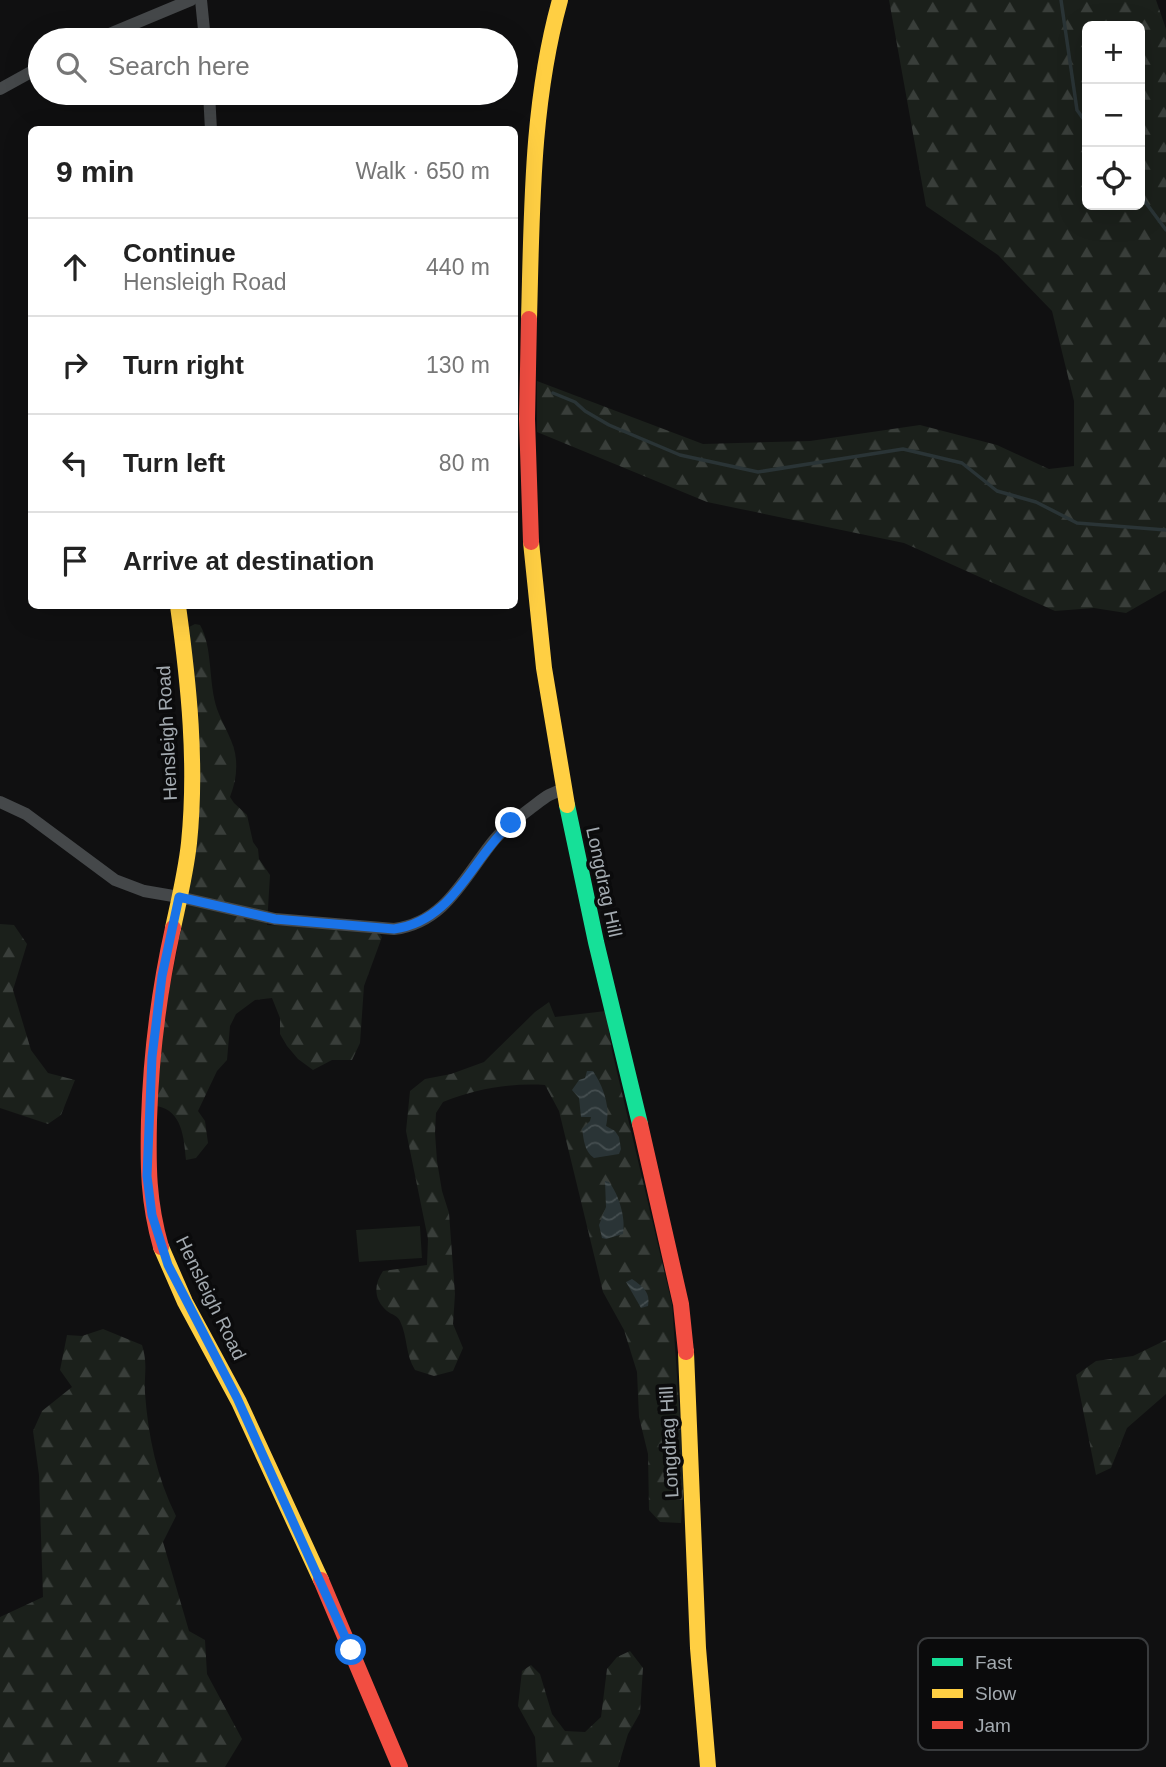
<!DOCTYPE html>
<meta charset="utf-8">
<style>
:root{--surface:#fff;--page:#f2f2f2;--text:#222;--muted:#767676;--line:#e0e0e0}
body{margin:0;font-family:Helvetica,sans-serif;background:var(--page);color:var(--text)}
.controls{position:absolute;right:21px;top:21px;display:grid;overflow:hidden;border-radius:10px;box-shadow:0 7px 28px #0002}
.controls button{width:63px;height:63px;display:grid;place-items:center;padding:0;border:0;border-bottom:2px solid var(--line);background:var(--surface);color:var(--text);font:35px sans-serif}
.stop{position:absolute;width:21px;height:21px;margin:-16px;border:5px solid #1a73e8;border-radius:50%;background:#fff}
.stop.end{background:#1a73e8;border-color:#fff;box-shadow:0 2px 7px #0008}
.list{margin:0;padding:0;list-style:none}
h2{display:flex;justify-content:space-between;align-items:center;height:91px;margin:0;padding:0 28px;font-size:30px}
h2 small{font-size:23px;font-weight:400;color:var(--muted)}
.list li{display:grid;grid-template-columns:46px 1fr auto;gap:21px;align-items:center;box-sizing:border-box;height:98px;padding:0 28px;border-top:2px solid var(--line)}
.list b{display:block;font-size:26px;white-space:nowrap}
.list p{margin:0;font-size:23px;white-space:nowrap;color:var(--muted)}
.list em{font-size:23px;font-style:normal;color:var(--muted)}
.icon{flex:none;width:38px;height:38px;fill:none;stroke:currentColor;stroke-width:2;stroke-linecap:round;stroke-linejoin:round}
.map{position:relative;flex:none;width:1166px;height:1767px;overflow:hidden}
.search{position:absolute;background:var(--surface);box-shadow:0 7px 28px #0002;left:28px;top:28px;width:490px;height:77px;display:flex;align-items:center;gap:18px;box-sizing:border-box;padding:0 24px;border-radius:38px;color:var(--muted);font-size:26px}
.panel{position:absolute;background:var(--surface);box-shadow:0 7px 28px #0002;left:28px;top:126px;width:490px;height:483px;border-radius:10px}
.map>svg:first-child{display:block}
.green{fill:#1b201b}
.forest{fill:url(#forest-firs);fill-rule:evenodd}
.water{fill:url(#water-waves)}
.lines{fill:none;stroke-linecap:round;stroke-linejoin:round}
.stream{stroke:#2a3436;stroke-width:3.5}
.street{stroke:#45484a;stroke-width:12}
.fast{stroke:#16e098;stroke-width:16}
.slow{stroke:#ffcf43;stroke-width:16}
.jam{stroke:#f24e42;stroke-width:16}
.route{stroke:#1a73e8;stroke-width:9}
.labels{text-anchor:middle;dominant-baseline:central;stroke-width:7;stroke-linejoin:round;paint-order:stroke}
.street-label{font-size:19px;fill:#a3aab0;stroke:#0b0b0c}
.key{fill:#0b0b0c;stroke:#393b3d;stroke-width:2}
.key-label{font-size:19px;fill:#a3aab0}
</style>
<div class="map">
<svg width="1166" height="1767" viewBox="0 0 1166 1767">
<defs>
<pattern id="forest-firs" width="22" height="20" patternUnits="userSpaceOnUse" patternTransform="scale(1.75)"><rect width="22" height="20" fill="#1b201b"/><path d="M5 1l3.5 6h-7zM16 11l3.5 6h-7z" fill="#393e3a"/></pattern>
<pattern id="water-waves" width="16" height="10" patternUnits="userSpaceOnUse" patternTransform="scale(1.75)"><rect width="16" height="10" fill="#2a3436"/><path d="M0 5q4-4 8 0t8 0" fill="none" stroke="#464f51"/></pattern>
</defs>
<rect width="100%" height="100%" fill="#101011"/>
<path class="green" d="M420 1226 422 1258 359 1262 356 1230Z"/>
<g class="forest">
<path d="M889 0H1156L1166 29V590L1126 613 1094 608 1055 611 904 543 707 502 537 432V381L703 444 810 441 920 425 997 445 1049 469 1074 466V401L1052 311 998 255 926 206ZM1140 26V205H1087V26Z"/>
<path d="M195 624 200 625C213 647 208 683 217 709 223 726 235 742 236 760 237 773 235 784 230 797L234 803 247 815 253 842 258 849 259 859 270 875 267 925 377 930 382 937 364 986 360 1043 352 1060H332L313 1070 298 1059 287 1046 280 1034V1018L272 998 255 1000 236 1014 230 1026 227 1060 217 1071 198 1111 205 1121 208 1143 196 1158 186 1160C184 1137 182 1111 157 1106L164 1017 189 888V627Z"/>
<path d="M0 924 14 925 27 944 13 990 31 1050 48 1073 75 1080 61 1115 48 1124 0 1108Z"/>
<path d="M549 1002 555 1017 606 1011 612 1051 672 1304 684 1478 681 1523 660 1522 649 1510 648 1454 639 1417 637 1372 624 1330 603 1292 559 1111 545 1085C508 1083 476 1089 443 1102L436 1113 435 1133 437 1161 442 1191 449 1213 455 1294 453 1324 463 1348 453 1371 434 1376 415 1370C405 1354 408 1338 400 1321 397 1315 392 1315 387 1311 373 1299 374 1284 383 1271L427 1265 428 1239 406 1131 410 1091 425 1079 451 1074 484 1062 535 1012Z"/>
<path d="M103 1329 142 1345C148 1365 144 1373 145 1393 148 1436 157 1478 176 1516L163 1542 189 1631 205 1640 207 1674 242 1739 225 1767H0V1617L43 1597 39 1475 33 1431 42 1411 72 1387 60 1370 67 1335 82 1336Z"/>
<path d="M1166 1340V1394L1127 1428 1111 1468 1096 1475 1076 1375 1096 1361 1133 1356Z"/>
<path d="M630 1651 643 1668 640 1713 628 1734 618 1767H537L535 1737 518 1706 522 1671 531 1665 540 1674 552 1714 565 1731 585 1732 601 1717 607 1669 617 1657Z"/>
</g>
<g class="water">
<path d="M587 1071H593C603 1086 611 1107 606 1126L615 1131 619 1137 621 1149 619 1154 594 1158C584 1151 584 1140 582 1129L590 1121 591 1117H581L579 1098 572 1090 579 1080 585 1078Z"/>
<path d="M605 1181 609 1182C619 1195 626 1218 623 1234L606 1239 602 1238 599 1225 606 1207Z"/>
<path d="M632 1279C642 1286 651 1292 648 1306L641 1308 626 1282Z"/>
</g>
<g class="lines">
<g class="stream">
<path d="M1061 0 1077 110 1087 124"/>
<path d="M1140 195 1166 230"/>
<path d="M553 393 575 402 585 411 609 425 680 455 758 472 903 449 962 463 997 491 1036 502 1077 523 1166 530"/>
</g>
<g class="street">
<path d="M201 0 205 40"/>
<path d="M95 40 191 0"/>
<path d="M0 89 40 67"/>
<path d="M209 93 211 130"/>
<path d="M0 802 26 814 115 880 144 891 179 897 275 919 394 929C446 923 465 875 495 839 505 827 518 818 531 808 542 800 550 792 564 790"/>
</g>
<path class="fast" d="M567 805 596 942 640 1124"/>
<g class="slow">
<path d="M529 319C532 212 531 104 560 0"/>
<path d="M531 542 544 668 567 805"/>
<path d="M173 928C179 900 186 871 189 843 197 764 189 685 178 606"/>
<path d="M161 1247 185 1302 239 1402 321 1580"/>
<path d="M686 1352 698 1648 708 1767"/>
</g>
<g class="jam">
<path d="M529 319 527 419 531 542"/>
<path d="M640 1124 681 1304 686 1352"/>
<path d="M161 1247C148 1202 148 1166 149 1120 151 1055 159 991 173 928"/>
<path d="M321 1580 400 1767"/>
</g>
</g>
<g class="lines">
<path class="route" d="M351 1650 237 1398 168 1265 152 1215 147 1176 152 1057 162 976 179 897 275 919 394 929C454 921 471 859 511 823"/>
</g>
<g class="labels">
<g class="street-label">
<text transform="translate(167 733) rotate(-93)">Hensleigh Road</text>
<text transform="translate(604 882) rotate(78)">Longdrag Hill</text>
<text transform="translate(211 1298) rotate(64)">Hensleigh Road</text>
<text transform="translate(669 1442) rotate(-93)">Longdrag Hill</text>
</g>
</g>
<rect x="918" y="1638" width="230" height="112" rx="10" class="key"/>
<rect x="932" y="1658" width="31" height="8" fill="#16e098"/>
<rect x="932" y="1689" width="31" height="9" fill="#ffcf43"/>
<rect x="932" y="1721" width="31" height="8" fill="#f24e42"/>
<g class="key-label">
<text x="975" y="1669">Fast</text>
<text x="975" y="1700">Slow</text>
<text x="975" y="1732">Jam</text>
</g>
</svg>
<div class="controls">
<button>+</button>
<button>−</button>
<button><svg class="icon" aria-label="locate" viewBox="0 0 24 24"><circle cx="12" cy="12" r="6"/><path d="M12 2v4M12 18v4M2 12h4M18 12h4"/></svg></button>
</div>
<div class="stop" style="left:351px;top:1650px"></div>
<div class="stop end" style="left:511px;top:823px"></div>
<div class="search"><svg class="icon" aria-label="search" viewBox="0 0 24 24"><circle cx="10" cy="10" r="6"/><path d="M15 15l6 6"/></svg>Search here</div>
<section class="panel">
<h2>9 min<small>Walk · 650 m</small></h2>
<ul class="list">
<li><svg class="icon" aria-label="ahead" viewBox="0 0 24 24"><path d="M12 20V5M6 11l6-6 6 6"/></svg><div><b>Continue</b><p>Hensleigh Road</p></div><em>440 m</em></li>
<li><svg class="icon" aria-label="right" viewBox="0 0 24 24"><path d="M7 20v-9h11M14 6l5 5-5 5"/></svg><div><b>Turn right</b></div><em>130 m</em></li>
<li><svg class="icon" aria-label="left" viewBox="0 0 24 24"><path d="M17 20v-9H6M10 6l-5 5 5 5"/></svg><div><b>Turn left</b></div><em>80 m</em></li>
<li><svg class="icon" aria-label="arrive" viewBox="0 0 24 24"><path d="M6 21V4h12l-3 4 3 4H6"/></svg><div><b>Arrive at destination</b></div></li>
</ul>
</section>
</div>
